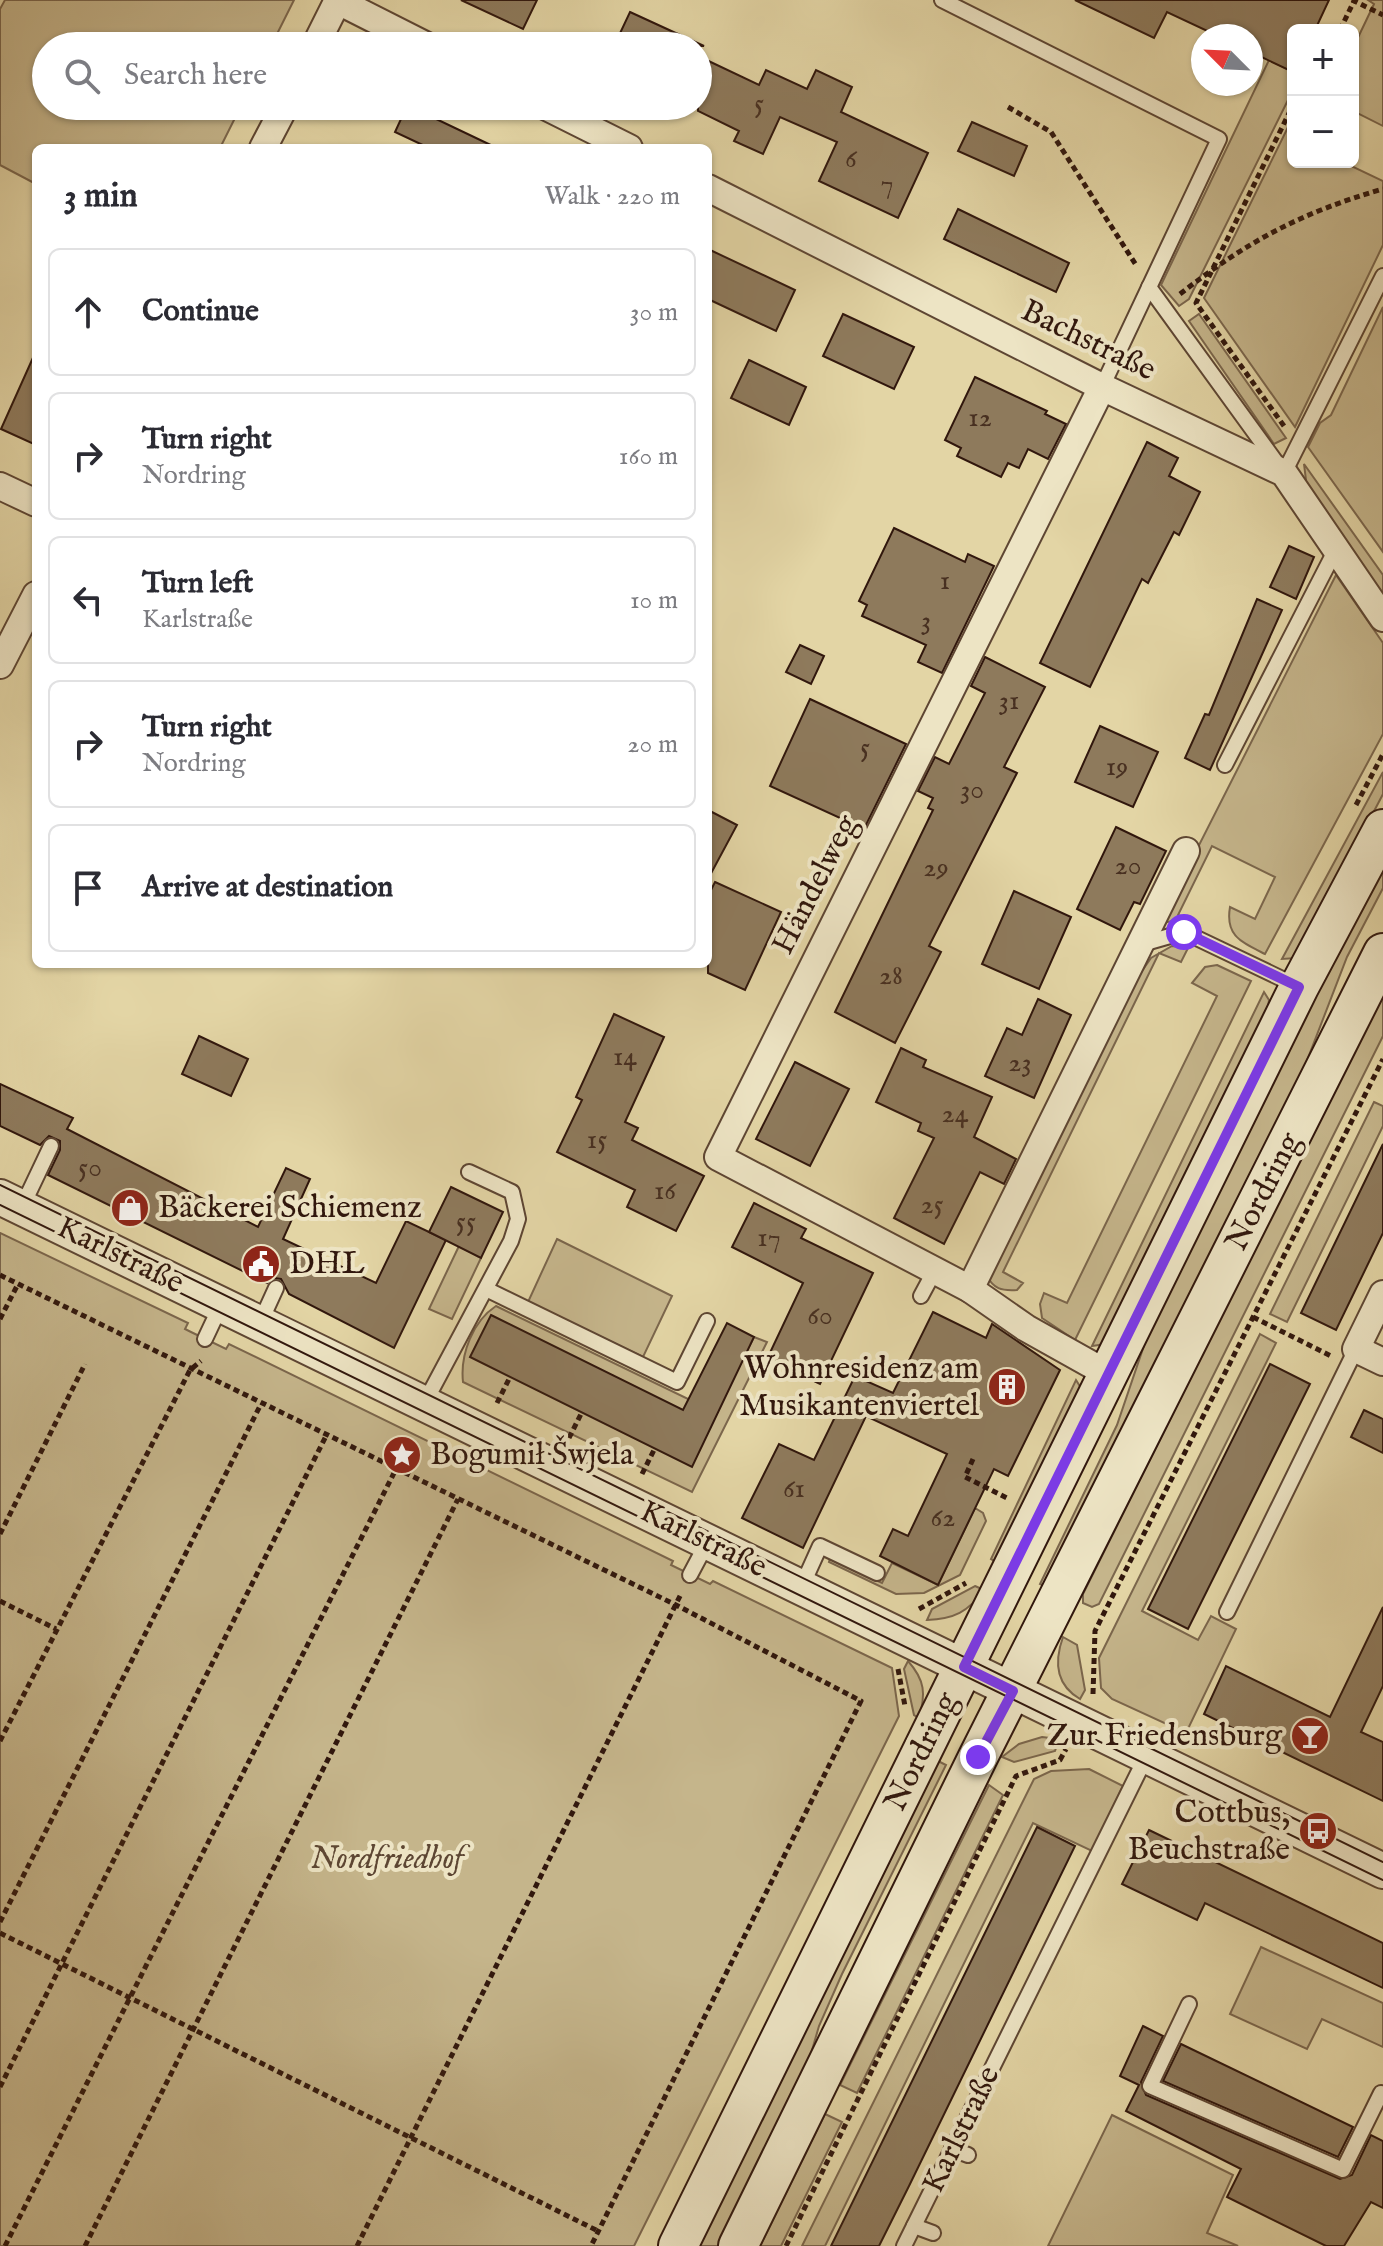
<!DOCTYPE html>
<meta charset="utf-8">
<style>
:root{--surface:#fff;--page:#f7f7f7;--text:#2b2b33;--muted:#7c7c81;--line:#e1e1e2}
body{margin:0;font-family:"IM FELL English",serif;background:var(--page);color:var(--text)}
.controls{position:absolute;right:24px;top:24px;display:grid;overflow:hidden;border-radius:12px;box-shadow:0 2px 6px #0004}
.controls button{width:72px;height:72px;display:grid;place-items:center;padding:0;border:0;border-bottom:2px solid var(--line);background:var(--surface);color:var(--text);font:40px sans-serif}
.compass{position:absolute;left:1191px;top:24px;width:72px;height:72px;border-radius:50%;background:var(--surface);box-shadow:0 2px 6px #0004;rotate:294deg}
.stop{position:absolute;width:24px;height:24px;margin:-18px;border:6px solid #7c3aed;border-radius:50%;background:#fff}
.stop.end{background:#7c3aed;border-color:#fff;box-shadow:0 2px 8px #0008}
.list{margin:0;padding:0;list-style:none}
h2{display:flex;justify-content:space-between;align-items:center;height:104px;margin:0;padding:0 32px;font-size:34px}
h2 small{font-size:26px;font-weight:400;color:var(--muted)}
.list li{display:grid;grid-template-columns:52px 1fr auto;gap:24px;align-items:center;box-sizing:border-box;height:128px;margin:0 16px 16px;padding:0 16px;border:2px solid var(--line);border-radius:12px}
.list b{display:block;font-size:30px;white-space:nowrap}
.list p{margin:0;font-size:26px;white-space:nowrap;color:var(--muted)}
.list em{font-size:26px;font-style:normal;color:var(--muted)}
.icon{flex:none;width:44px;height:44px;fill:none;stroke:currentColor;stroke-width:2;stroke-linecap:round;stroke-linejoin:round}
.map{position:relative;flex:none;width:1383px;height:2246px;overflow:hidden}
.search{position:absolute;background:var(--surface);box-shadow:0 2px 6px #0004;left:32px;top:32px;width:680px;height:88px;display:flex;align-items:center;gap:20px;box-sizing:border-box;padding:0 28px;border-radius:44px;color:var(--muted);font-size:30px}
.panel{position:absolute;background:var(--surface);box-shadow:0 2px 6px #0004;left:32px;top:144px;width:680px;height:824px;border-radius:12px}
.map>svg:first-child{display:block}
.green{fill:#c5b58b;stroke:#7b664c;stroke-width:2}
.building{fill:#8e7a5c;stroke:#31170d;stroke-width:2}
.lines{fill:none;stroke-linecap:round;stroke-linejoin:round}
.service-casing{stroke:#5e4633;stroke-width:18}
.minor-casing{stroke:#5e4633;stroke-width:30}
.tertiary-casing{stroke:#5e4633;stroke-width:38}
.secondary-casing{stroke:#31170d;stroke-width:42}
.path{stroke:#31170d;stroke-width:5;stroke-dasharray:6 4;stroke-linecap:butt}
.service{stroke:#ede4c4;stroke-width:14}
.minor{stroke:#ede4c4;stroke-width:26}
.tertiary{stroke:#ede4c4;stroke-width:34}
.secondary{stroke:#ede4c4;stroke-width:38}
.tram{stroke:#31170d;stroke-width:2}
.route{stroke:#7c3aed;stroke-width:10}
.labels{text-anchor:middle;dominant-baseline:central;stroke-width:8;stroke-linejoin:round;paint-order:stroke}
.number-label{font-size:28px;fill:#483021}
.street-label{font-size:32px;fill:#31170d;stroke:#ede4c4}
.poi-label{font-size:32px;fill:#31170d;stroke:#ede4c4;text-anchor:start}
.park-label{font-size:32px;font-style:italic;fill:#5d4633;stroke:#ede4c4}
</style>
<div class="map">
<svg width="1383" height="2246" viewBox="0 0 1383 2246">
<rect width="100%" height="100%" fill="#e3d5a5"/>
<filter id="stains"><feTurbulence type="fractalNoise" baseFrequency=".0025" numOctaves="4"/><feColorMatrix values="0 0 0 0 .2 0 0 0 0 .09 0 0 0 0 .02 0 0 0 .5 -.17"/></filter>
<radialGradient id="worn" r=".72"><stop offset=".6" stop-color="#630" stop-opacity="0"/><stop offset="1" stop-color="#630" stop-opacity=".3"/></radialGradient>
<g class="green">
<path d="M5 0H294L271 46H46V106H241L220 148H36V184L0 165V9Z"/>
<path d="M1368 0H1383V126L1353 111V48L1374 4Z"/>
<path d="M1269 60 1293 72V90L1189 299 1179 306 1161 285Z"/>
<path d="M1293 117V162H1343L1383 181V245L1295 427 1204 298Z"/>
<path d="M1383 307V552L1308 447 1320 423 1331 415Z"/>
<path d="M1199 314 1286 438 1274 444 1189 321Z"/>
<path d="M1304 464 1383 575V594L1307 488Z"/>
<path d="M1336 575 1383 643V734L1265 954C1241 942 1225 936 1230 907L1255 919 1275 877 1212 846 1178 915 1195 924 1172 921 1159 924Z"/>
<path d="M1383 772V794L1297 958 1282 959Z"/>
<path d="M1383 863V888L1347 957 1301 1076 1049 1588 1040 1584 1117 1425 1150 1328 1315 991Z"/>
<path d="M1172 946 1188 948 1181 962 1159 953 1003 1272 1023 1283 1017 1290C1001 1291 994 1289 986 1275L1120 1003 1151 958Z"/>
<path d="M1217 965 1251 981 1075 1340 1042 1318 1040 1304 1044 1293 1067 1303 1217 996 1192 983 1205 967Z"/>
<path d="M1264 992 1269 1000 1267 1015 1106 1344 1092 1346Z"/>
<path d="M1383 992V1036L1099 1604 1092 1607 1083 1603V1594Z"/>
<path d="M1374 1102 1383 1106V1126L1287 1322 1270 1314Z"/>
<path d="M0 1233 188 1323 185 1329 191 1332 226 1349 229 1344 673 1561 671 1565 710 1584 713 1581 892 1668 899 1716 634 2246H0Z"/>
<path d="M557 1239 672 1296 643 1357 528 1302Z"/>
<path d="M459 1246 481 1258 452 1319 429 1309Z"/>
<path d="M496 1306 688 1399 721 1401 754 1337 767 1342 692 1492 463 1382C460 1354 473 1321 496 1306Z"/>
<path d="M1260 1334 1276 1343 1142 1611 1198 1640 1211 1616 1236 1629 1186 1733 1112 1699 1101 1688 1099 1658Z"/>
<path d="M1076 1380 1081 1388 998 1563 991 1559Z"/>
<path d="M975 1508 983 1513 986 1521 960 1575 924 1593 896 1594 829 1562 830 1559 882 1583 892 1563 938 1585Z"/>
<path d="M975 1586 984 1590C968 1612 954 1619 927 1620L932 1609Z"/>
<path d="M1063 1637 1077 1645 1085 1690 1080 1699C1056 1685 1054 1662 1063 1637Z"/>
<path d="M908 1661C925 1680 926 1694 919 1718L914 1715 904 1669Z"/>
<path d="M1042 1737 1059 1739 1055 1751 1014 1762 1002 1757 1019 1744Z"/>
<path d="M934 1759 946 1765 842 1974 819 2026 808 2064 723 2246H694Z"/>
<path d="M1089 1769 1123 1786 1092 1851 1033 1823 825 2246H802L1034 1779 1051 1771Z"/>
<path d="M989 1785 1003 1795 857 2093 840 2085Z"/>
<path d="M1261 1947 1383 2003V2047L1322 2019 1307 2049 1230 2014Z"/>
<path d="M825 2114 842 2122 781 2246H760Z"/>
<path d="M1112 2115 1233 2175 1207 2233 1238 2246H1048Z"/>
</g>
<g class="building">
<path d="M461 0H537L523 29Z"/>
<path d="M1075 0H1329L1315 30H1293V72L1251 52V36H1218L1167 12 1154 38Z"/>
<path d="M630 12 704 46H614Z"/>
<path d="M698 56 759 85 766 70 807 89 816 70 852 87 841 112 928 153 898 218 819 181 837 142 780 117 763 154 734 141 739 131 698 111Z"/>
<path d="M407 106H409L497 148H429L395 132Z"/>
<path d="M972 122 1027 146 1014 176 958 151Z"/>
<path d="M958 209 1069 263 1056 292 944 239Z"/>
<path d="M708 249 795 290 776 331 708 299Z"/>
<path d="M843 314 914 347 894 389 823 356Z"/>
<path d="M36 351V445L1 429Z"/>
<path d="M749 360 806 387 789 425 731 398Z"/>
<path d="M975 377 1047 411 1045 414 1066 424 1048 459 1028 449 1019 468 1008 463 1001 477 957 456 961 448 945 440Z"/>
<path d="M1147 442 1178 458 1169 476 1200 492 1179 535 1174 532 1148 583 1142 579 1090 687 1040 663Z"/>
<path d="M894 528 965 562 968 554 994 566 942 673 918 662 926 645 862 616 867 605 859 601Z"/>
<path d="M1289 546 1314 557 1296 599 1270 587Z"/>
<path d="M1257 599 1282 610 1210 770 1185 758 1205 714 1209 715Z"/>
<path d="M800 645 824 656 811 684 786 672Z"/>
<path d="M985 657 1045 687 1004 767 1017 773 929 946 941 952 895 1043 835 1012 933 810 928 808 933 798 918 791 935 757 949 764 985 693 971 686Z"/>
<path d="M810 699 906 744 864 829 770 786Z"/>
<path d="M1100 726 1158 752 1133 807 1075 782Z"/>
<path d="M708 810 737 825 708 879Z"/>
<path d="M1116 827 1166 851 1140 904 1134 902 1120 930 1077 909Z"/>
<path d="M715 882 781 912 745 990 708 973V896Z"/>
<path d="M1014 891 1071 917 1039 989 982 964Z"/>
<path d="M1038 999 1071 1015 1034 1098 985 1076 1007 1028 1022 1035Z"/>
<path d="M614 1014 664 1037 625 1122 638 1128 632 1140 704 1176 676 1231 627 1207 635 1190 557 1152 582 1100 576 1097Z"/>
<path d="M199 1036 248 1059 231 1096 182 1074Z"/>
<path d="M901 1048 926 1060 923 1067 992 1097 974 1137 1016 1159 1004 1184 980 1172 944 1244 894 1218 934 1138 918 1131 921 1123 876 1102Z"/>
<path d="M795 1062 849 1089 810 1166 756 1139Z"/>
<path d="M0 1084 73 1118 67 1129 258 1227 286 1168 310 1179 283 1239 376 1283 406 1221 446 1240 394 1348 289 1294 281 1279 274 1278 267 1283 48 1175 60 1150V1141L49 1136 40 1145 0 1126Z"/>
<path d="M1383 1144V1233L1336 1330 1301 1313Z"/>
<path d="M451 1187 503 1212 481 1258 429 1232Z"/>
<path d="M754 1203 806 1229 801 1238 873 1273 820 1384 767 1359 803 1283 732 1247Z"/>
<path d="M933 1312 986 1338 992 1324 1060 1370 1008 1476 994 1469 938 1585 880 1556 893 1529 908 1536 947 1454 866 1416 803 1548 742 1518 779 1444 814 1460 855 1376 893 1393Z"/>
<path d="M491 1315 683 1410 727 1323 754 1337 692 1467 470 1357Z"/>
<path d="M1270 1364 1310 1384 1188 1629 1148 1609Z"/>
<path d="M1364 1410 1383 1419V1453L1351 1437Z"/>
<path d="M1383 1607V1686L1361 1732 1383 1742V1801L1204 1714 1226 1666 1330 1717Z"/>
<path d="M1037 1827 1075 1846 909 2186 879 2246H831Z"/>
<path d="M1149 1830 1383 1943V1988L1205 1903 1197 1920 1122 1884Z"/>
<path d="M1143 2026 1163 2036 1141 2082 1146 2095 1340 2179 1352 2175 1371 2135 1383 2141V2208L1371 2202 1344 2246H1326L1227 2197 1241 2169 1126 2111 1139 2085 1120 2076Z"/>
<path d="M1181 2044 1353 2127 1338 2157 1163 2081Z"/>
</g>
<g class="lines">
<g class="service-casing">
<g id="service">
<path d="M942 0 1219 139 1102 387"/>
<path d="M1149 287 1284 473 1383 276"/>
<path d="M1225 765 1336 549"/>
<path d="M1142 944 1184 932 1299 987"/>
<path d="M22 1207 51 1146"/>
<path d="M488 1290 677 1382 707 1321"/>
<path d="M921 1296 935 1270"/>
<path d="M260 1323 276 1288"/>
<path d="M205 1339 221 1305"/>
<path d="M424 1404 511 1241 518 1219 512 1192 469 1172"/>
<path d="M690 1575 707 1543"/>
<path d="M801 1588 820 1546 877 1573"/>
<path d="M1227 1612 1356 1349"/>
<path d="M1189 2004 1150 2086 1343 2170 1381 2093"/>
<path d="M952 2149 968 2155"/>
<path d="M914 2226 933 2233"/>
<path d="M904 2246 1147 1755"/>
</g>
</g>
<g class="minor-casing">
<g id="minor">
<path d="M338 1 427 46"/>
<path d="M315 46 338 0"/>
<path d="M545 106 629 148"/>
<path d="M263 148 285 106"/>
<path d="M708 188 1102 387 1284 473 1383 618"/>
<path d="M1102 387 718 1157 970 1289 1026 1328 1110 1375"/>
<path d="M0 486 36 503"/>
<path d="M0 665 36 595"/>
<path d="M970 1289 1186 851"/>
<path d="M1383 1294 1356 1349 1383 1362"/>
</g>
</g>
<g class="tertiary-casing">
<path id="tertiary" d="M0 1197 1383 1871"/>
</g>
<g class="secondary-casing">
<g id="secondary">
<path d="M678 2246 1299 987 1383 829"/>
<path d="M738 2246 978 1757 1383 953"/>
</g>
</g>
<g class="path">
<path d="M1352 0 1383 15"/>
<path d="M1340 30 1354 1"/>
<path d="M1008 107 1051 132 1136 265"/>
<path d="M1180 294C1248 241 1300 213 1383 189"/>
<path d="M1284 426 1196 303 1293 105"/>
<path d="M1356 805 1383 754"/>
<path d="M0 1275 676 1605 861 1701 591 2246"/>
<path d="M1253 1317 1331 1356"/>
<path d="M0 1319 18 1284"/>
<path d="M497 1403 510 1377"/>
<path d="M569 1438 582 1412"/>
<path d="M973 1459 965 1477 1009 1499"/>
<path d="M642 1474 655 1448"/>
<path d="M0 1534 85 1364"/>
<path d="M0 1601 56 1629"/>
<path d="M919 1609 966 1583"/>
<path d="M898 1669 905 1706"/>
<path d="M1093 1694 1095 1631 1383 1059"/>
<path d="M0 1741 190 1370 201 1361"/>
<path d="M0 1922 261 1404"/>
<path d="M0 1933 598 2231"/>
<path d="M0 2087 326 1436"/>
<path d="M5 2246 396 1469"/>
<path d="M85 2246 458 1499"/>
<path d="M357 2246 681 1594"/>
<path d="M786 2246 1016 1776 1060 1760 1066 1749"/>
</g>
<use href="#service" class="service"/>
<use href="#minor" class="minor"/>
<use href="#tertiary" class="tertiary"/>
<use href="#secondary" class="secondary"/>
<g class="tram">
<path d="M0 1185 1383 1862"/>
<path d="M0 1205 1383 1880"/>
</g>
</g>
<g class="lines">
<path class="route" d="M978 1757 1013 1691 964 1667 1299 987 1184 932"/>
</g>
<defs>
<g id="shop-disc" transform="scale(2)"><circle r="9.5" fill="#8f2418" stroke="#ede4c4"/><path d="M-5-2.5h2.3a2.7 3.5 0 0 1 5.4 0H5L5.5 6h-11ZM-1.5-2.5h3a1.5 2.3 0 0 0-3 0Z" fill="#fff"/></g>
<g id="civic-disc" transform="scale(2)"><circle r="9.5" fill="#8f2418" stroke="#ede4c4"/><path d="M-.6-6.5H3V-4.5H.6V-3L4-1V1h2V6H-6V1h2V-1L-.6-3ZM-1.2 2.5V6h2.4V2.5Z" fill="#fff"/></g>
<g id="building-disc" transform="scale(2)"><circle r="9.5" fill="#8f2418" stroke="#ede4c4"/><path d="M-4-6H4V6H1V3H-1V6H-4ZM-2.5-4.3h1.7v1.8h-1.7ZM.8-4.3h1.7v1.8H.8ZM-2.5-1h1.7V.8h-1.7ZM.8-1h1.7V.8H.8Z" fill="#fff"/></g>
<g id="sight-disc" transform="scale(2)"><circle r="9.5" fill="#8f2418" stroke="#ede4c4"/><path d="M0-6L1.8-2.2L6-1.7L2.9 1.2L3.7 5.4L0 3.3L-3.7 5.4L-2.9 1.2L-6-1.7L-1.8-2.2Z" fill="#fff"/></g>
<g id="bar-disc" transform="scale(2)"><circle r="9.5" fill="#8f2418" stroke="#ede4c4"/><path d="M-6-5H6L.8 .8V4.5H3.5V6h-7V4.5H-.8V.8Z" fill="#fff"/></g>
<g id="bus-disc" transform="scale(2)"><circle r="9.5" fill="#8f2418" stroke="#ede4c4"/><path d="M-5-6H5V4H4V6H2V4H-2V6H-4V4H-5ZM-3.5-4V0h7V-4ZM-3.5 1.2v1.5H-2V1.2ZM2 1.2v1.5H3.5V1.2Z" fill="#fff"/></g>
</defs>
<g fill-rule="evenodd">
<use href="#shop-disc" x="130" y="1208"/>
<use href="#civic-disc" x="261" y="1264"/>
<use href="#building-disc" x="1007" y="1387"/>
<use href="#sight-disc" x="402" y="1455"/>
<use href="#bar-disc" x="1310" y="1736"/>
<use href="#bus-disc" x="1318" y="1831"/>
</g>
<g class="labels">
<g class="number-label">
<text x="759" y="104">5</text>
<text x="851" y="159">6</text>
<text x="887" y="184">7</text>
<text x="980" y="418">12</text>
<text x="945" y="581">1</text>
<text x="926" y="621">3</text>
<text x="1009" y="701">31</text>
<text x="865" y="748">5</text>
<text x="1117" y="767">19</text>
<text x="972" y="790">30</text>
<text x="1128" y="866">20</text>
<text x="936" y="868">29</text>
<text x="891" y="976">28</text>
<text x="625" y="1057">14</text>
<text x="1020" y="1063">23</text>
<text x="955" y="1114">24</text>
<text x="597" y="1140">15</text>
<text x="90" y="1168">50</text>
<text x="665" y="1191">16</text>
<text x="932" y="1205">25</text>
<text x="466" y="1222">55</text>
<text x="769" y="1238">17</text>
<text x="820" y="1316">60</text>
<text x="794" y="1489">61</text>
<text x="943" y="1518">62</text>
</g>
<g class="street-label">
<text transform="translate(1088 341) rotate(26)">Bachstraße</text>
<text transform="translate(816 885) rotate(-63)">Händelweg</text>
<text transform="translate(1264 1192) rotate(-63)">Nordring</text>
<text transform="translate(120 1256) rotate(26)">Karlstraße</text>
<text transform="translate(703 1540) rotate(26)">Karlstraße</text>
<text transform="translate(922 1752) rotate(-64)">Nordring</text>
<text transform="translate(962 2130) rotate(-64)">Karlstraße</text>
</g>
<g class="poi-label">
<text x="158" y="1208">Bäckerei Schiemenz</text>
<text x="289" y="1264">DHL</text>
<text x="979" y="1369" text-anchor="end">Wohnresidenz am<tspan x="979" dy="37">Musikantenviertel</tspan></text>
<text x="430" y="1455">Bogumił Šwjela</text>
<text x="1282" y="1736" text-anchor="end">Zur Friedensburg</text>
<text x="1290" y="1813" text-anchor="end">Cottbus,<tspan x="1290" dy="37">Beuchstraße</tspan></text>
</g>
<g class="park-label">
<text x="387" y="1859">Nordfriedhof</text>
</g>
</g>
<rect width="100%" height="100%" filter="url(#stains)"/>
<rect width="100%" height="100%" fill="url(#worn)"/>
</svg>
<div class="controls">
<button>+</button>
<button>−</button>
</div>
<svg class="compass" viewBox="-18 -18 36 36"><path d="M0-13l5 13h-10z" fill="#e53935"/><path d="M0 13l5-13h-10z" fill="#7c7c81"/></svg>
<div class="stop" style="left:1184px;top:932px"></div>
<div class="stop end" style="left:978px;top:1757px"></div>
<div class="search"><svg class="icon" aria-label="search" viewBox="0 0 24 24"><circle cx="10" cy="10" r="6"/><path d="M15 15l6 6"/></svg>Search here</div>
<section class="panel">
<h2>3 min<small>Walk · 220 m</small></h2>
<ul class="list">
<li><svg class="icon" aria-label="ahead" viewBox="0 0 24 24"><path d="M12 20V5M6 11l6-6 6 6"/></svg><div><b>Continue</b></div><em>30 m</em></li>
<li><svg class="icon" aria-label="right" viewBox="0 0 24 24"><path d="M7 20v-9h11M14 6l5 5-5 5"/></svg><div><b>Turn right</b><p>Nordring</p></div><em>160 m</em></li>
<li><svg class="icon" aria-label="left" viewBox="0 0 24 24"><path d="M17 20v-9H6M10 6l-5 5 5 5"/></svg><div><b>Turn left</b><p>Karlstraße</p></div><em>10 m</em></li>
<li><svg class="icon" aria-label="right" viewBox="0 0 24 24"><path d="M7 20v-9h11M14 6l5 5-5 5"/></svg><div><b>Turn right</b><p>Nordring</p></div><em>20 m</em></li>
<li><svg class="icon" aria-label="arrive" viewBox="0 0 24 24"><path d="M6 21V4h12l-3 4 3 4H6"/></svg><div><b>Arrive at destination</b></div></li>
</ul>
</section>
</div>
